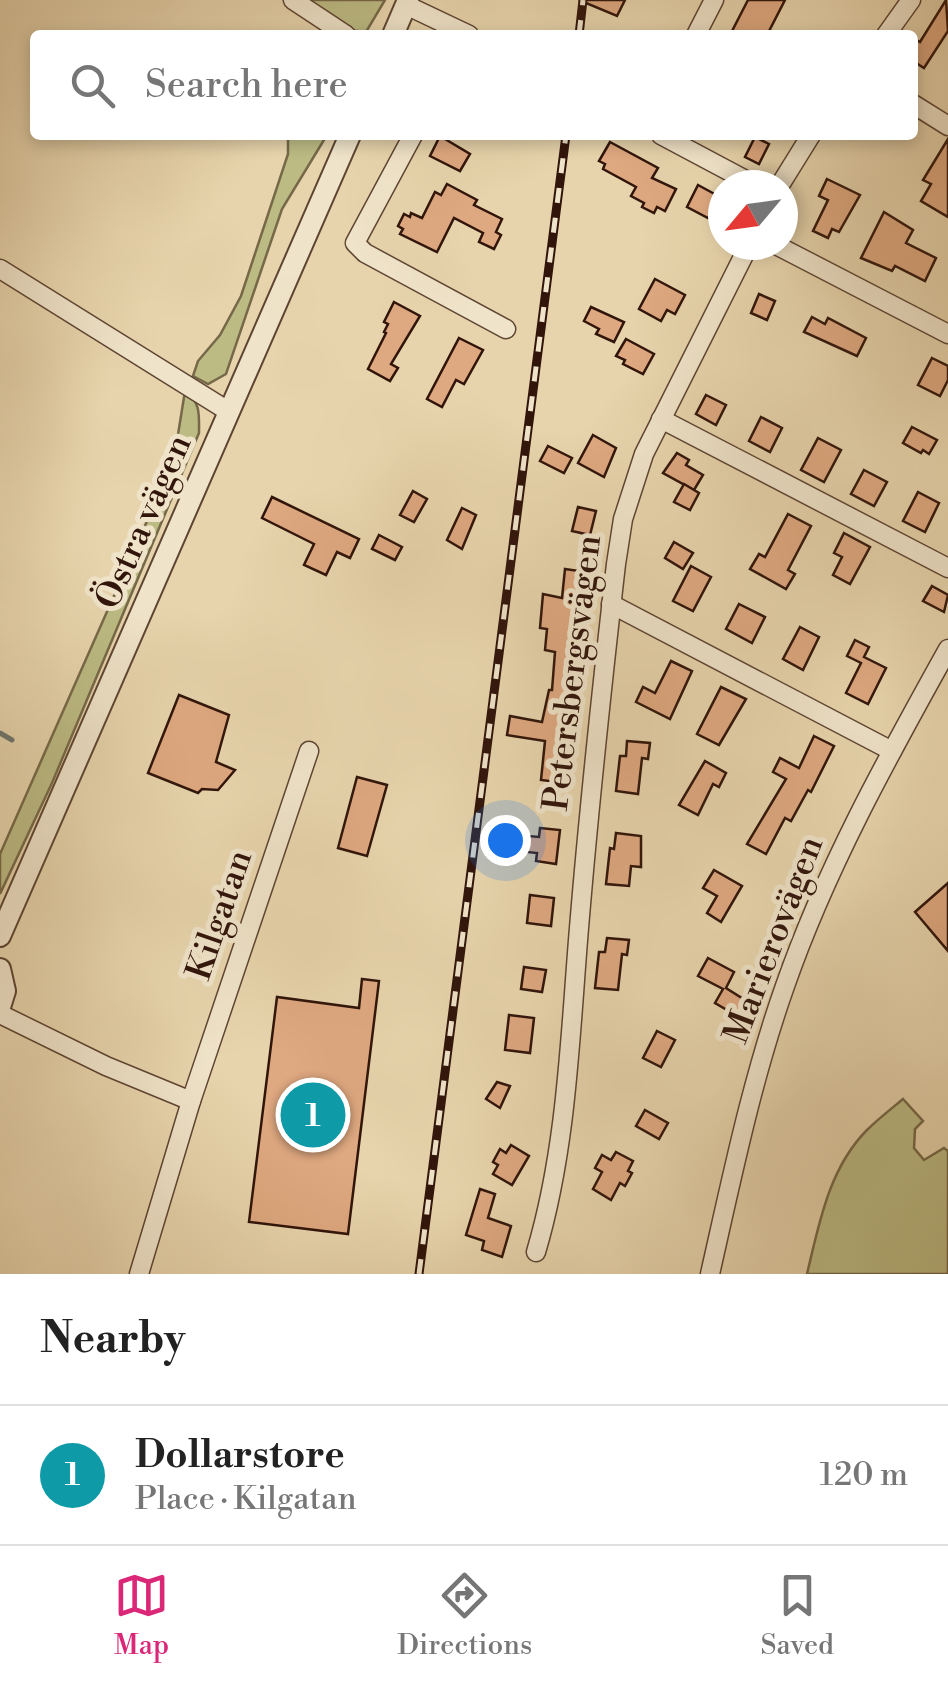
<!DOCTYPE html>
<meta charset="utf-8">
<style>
:root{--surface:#fff;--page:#f2f2f2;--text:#222;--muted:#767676;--line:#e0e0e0;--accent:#db2777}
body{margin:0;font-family:"Libre Bodoni",serif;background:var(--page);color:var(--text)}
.compass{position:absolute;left:708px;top:170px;width:90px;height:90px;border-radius:50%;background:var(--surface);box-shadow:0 5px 15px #0003;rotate:241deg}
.you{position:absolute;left:505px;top:840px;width:35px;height:35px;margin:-25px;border:8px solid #fff;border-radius:50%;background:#1a73e8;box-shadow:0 0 0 15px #1a73e833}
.badge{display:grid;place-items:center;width:65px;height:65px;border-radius:50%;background:var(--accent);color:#fff;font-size:32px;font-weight:700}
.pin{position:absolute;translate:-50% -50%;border:5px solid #fff;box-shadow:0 2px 10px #0006}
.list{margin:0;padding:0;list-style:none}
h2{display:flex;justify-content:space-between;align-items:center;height:130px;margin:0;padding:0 40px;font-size:42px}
h2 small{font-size:32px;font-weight:400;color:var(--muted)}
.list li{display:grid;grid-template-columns:65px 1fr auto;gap:30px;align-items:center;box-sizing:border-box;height:140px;padding:0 40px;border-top:2px solid var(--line)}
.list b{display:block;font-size:38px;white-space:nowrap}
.list p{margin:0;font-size:32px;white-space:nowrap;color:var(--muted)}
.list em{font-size:32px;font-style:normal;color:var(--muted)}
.icon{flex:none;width:55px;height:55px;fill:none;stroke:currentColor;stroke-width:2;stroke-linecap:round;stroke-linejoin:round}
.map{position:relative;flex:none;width:948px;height:1274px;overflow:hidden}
.search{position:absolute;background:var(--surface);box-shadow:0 5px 15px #0003;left:30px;right:30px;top:30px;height:110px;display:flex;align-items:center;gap:25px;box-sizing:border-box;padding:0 35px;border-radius:10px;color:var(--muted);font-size:38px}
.sheet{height:270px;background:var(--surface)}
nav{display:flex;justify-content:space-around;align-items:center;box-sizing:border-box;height:140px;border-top:2px solid var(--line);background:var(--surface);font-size:28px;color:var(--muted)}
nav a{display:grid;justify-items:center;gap:5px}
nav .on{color:var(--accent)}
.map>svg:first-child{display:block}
.green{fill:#bcbb84;stroke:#766848;stroke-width:2.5}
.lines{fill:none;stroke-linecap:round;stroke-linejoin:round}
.stream{stroke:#6f766e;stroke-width:5}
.building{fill:#dea880;stroke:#31150b;stroke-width:2.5}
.minor-casing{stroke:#5e4533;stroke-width:21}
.tertiary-casing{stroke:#5e4533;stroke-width:24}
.minor{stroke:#efe3c9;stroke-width:18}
.tertiary{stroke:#efe3c9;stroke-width:20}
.rail-casing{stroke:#31150b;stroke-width:9}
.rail{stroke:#efe3c9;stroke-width:5;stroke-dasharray:15;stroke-linecap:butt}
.labels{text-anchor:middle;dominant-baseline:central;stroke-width:10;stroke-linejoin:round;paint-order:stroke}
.street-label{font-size:35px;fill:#31150b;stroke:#efe3c9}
</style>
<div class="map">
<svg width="948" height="1274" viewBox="0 0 948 1274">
<rect width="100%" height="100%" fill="#e7d4ac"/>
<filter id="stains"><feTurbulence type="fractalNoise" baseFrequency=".002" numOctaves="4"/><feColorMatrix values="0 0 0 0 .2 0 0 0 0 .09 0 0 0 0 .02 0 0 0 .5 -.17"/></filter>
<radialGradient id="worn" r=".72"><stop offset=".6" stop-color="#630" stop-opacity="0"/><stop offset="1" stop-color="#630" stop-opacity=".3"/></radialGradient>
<g class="green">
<path d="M310 0H385L366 32 341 29Z"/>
<path d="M288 135H327L282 209 226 374 208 384 193 376 198 361 220 335 241 296 288 154Z"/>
<path d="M185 391C201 402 199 415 199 433L52 783 0 894V854L166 478 176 447Z"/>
<path d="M903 1099 923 1121 915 1129 914 1148 924 1160 944 1148 948 1151V1274H807C819 1224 829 1168 867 1130 878 1119 891 1109 903 1099Z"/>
</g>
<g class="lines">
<path class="stream" d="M0 733 12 740"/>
</g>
<g class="building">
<path d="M579 0H625L617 16Z"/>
<path d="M748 0H785L767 35H730Z"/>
<path d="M946 0 948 31 924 68 913 61V38L920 42Z"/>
<path d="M440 136 470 154 460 171 430 156Z"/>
<path d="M755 137 769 144 759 164 745 157Z"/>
<path d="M948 139V217L921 201 931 184 923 180Z"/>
<path d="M610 142 658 168 652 178 676 189 665 211 657 207 654 213 642 207 644 203 631 196 636 187 603 169 605 164 599 161Z"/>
<path d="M827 179 860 195 839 232 832 229 828 238 813 231 828 200 819 196Z"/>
<path d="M447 184 477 200 474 205 502 219 496 232 501 235 494 249 479 242 483 233 454 218 437 252 400 234 403 229 398 226 404 214 410 217 411 213 422 218 435 192 441 195Z"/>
<path d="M698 185 720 197 708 218 687 207Z"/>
<path d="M884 212 913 230 906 243 936 258 925 281 895 266 892 271 861 258Z"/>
<path d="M655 279 685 295 675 314 667 310 661 321 639 309Z"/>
<path d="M759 294 775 301 767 320 751 313Z"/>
<path d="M394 302 420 316 391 364 398 368 390 381 368 369 386 333 384 332 388 324 384 322Z"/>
<path d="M591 307 624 322 614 342 596 334 599 329 584 321Z"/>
<path d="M812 317 825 324 828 318 866 338 857 356 804 332Z"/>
<path d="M459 338 483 350 464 384 456 380 442 407 427 399Z"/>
<path d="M626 339 654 354 643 374 623 364 625 360 616 356Z"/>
<path d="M932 358 948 366V380L940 396 918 385Z"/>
<path d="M706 395 726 405 716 425 696 414Z"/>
<path d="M761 417 782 428 770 452 749 441Z"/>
<path d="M912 427 937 440 929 454 923 450 921 453 903 443Z"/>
<path d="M593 435 616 448 604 477 578 463Z"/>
<path d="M818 438 841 450 824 482 801 470Z"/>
<path d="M548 446 572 458 564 473 540 461Z"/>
<path d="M677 453 689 460 686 465 703 475 694 490 663 473Z"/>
<path d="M864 470 887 482 874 506 851 494Z"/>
<path d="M684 484 699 493 690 510 674 502Z"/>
<path d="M413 491 427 499 414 522 400 515Z"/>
<path d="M918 492 939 503 925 532 903 521Z"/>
<path d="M272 497 359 539 350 558 337 552 326 575 304 565 314 544 262 518Z"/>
<path d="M578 507 596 511 590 535 572 531Z"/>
<path d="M462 508 476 515 462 549 447 540Z"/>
<path d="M788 514 811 526 788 570 795 574 786 589 750 569 759 554 765 557Z"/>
<path d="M844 533 870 547 850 584 833 575 842 557 834 553Z"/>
<path d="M379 535 402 547 395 560 372 549Z"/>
<path d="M674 542 693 553 683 569 665 558Z"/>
<path d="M691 566 711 577 693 611 673 601Z"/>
<path d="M565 569 586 572 587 581 573 693H580L577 716 569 714 564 758H568L566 783 541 780 545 741 507 735 510 716 542 722 549 690H552L555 652 545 650 547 629 540 628 543 594 562 598Z"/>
<path d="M932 586 948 595 944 612 923 601Z"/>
<path d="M739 604 765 617 752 643 726 629Z"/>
<path d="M800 627 819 637 803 670 783 659Z"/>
<path d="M855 640 869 647 864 657 886 668 868 704 846 693 861 663 847 656Z"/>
<path d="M671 661 692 671 670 719 636 702 643 687 655 693Z"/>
<path d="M721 687 746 699 719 745 697 734Z"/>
<path d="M179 695 229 715 216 762 235 770 218 790 202 789 198 793 148 773Z"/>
<path d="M814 736 834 746 811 792 808 790 791 821 785 818 766 854 747 844 786 779 773 772 780 758 799 768Z"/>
<path d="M627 741 650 743 648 759 642 758 638 794 616 791 620 756H626Z"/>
<path d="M705 761 726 773 719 787 713 784 698 815 679 805Z"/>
<path d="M357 777 387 785 367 856 338 848Z"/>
<path d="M540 828 560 830 556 864 536 861 537 853 527 852 529 836 539 837Z"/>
<path d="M616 833 641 836V867L631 866 629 886 606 884 610 848 614 849Z"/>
<path d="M714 870 742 886 721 922 707 913 717 896 703 888Z"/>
<path d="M948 883V951L915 912Z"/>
<path d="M530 895 554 898 551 926 527 923Z"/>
<path d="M607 938 629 940 627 955 622 954 618 990 595 988 599 952H605Z"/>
<path d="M708 958 734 972 726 988 748 1002 739 1017 715 1003 723 989 698 976Z"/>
<path d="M524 967 546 970 542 992 521 989Z"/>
<path d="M362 979 379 981 348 1234 249 1222 277 997 359 1008Z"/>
<path d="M509 1015 534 1018 530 1053 505 1050Z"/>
<path d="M657 1031 675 1040 661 1067 643 1058Z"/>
<path d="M497 1082 510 1086 500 1108 486 1099Z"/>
<path d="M645 1110 668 1123 659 1139 636 1126Z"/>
<path d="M511 1145 529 1156 512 1185 493 1174 498 1165 493 1162 500 1149 506 1153Z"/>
<path d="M616 1152 633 1161 628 1171 632 1173 625 1186 620 1183 611 1200 593 1189 602 1172 595 1168 602 1155 611 1160Z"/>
<path d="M480 1189 495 1194 488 1218 511 1226 502 1257 482 1250 484 1241 466 1235Z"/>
</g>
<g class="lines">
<g class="minor-casing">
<g id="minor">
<path d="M293 0 346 35"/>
<path d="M406 5 469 35"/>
<path d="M696 35 714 0"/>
<path d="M886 35 911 0"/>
<path d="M913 104 948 126"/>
<path d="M413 135 355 243 365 253 506 329"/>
<path d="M661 135 755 185"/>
<path d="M780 185 811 135"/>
<path d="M776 245 948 334"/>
<path d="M0 269 228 411"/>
<path d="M661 419 948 568"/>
<path d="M611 604 892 751"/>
<path d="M0 1014 106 1066 191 1101"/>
<path d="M536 1252C567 1148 570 1036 579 928 589 807 602 686 616 564L623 519 644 454 749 245"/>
<path d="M139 1274 191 1101 309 751"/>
<path d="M710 1274C732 1177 752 1079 785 986 826 868 888 757 948 649"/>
</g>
</g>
<g class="tertiary-casing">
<g id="tertiary">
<path d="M393 35 408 0"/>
<path d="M0 936 350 135"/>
<path d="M0 969 5 991 0 1007"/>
</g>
</g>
<use href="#minor" class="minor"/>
<use href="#tertiary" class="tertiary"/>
<g class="rail-casing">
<g id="rail">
<path d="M579 35 583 0"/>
<path d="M419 1274 566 135"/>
</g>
</g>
<use href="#rail" class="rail"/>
</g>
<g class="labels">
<g class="street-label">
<text transform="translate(144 522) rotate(-66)">Östra vägen</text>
<text transform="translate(573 673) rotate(-83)">Petersbergsvägen</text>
<text transform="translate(220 915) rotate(-71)">Kilgatan</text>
<text transform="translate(774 940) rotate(-69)">Marierovägen</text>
</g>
</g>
<rect width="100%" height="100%" filter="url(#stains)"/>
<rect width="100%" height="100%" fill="url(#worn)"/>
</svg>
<svg class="compass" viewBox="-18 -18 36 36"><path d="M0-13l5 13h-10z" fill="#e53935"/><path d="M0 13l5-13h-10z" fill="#767676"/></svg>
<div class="you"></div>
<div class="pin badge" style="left:313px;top:1115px;background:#0f9aa8">1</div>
<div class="search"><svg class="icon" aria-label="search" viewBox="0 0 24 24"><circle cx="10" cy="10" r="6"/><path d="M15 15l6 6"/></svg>Search here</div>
</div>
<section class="sheet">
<h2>Nearby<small></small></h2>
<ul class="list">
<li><span class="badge" style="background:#0f9aa8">1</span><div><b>Dollarstore</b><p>Place · Kilgatan</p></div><em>120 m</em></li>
</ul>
</section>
<nav>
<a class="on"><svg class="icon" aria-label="map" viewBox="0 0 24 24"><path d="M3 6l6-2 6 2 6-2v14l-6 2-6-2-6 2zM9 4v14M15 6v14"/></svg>Map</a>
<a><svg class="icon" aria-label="directions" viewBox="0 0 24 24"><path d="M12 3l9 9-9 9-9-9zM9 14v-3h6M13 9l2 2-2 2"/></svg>Directions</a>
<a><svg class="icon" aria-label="saved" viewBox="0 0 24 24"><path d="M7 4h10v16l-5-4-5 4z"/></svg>Saved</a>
</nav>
